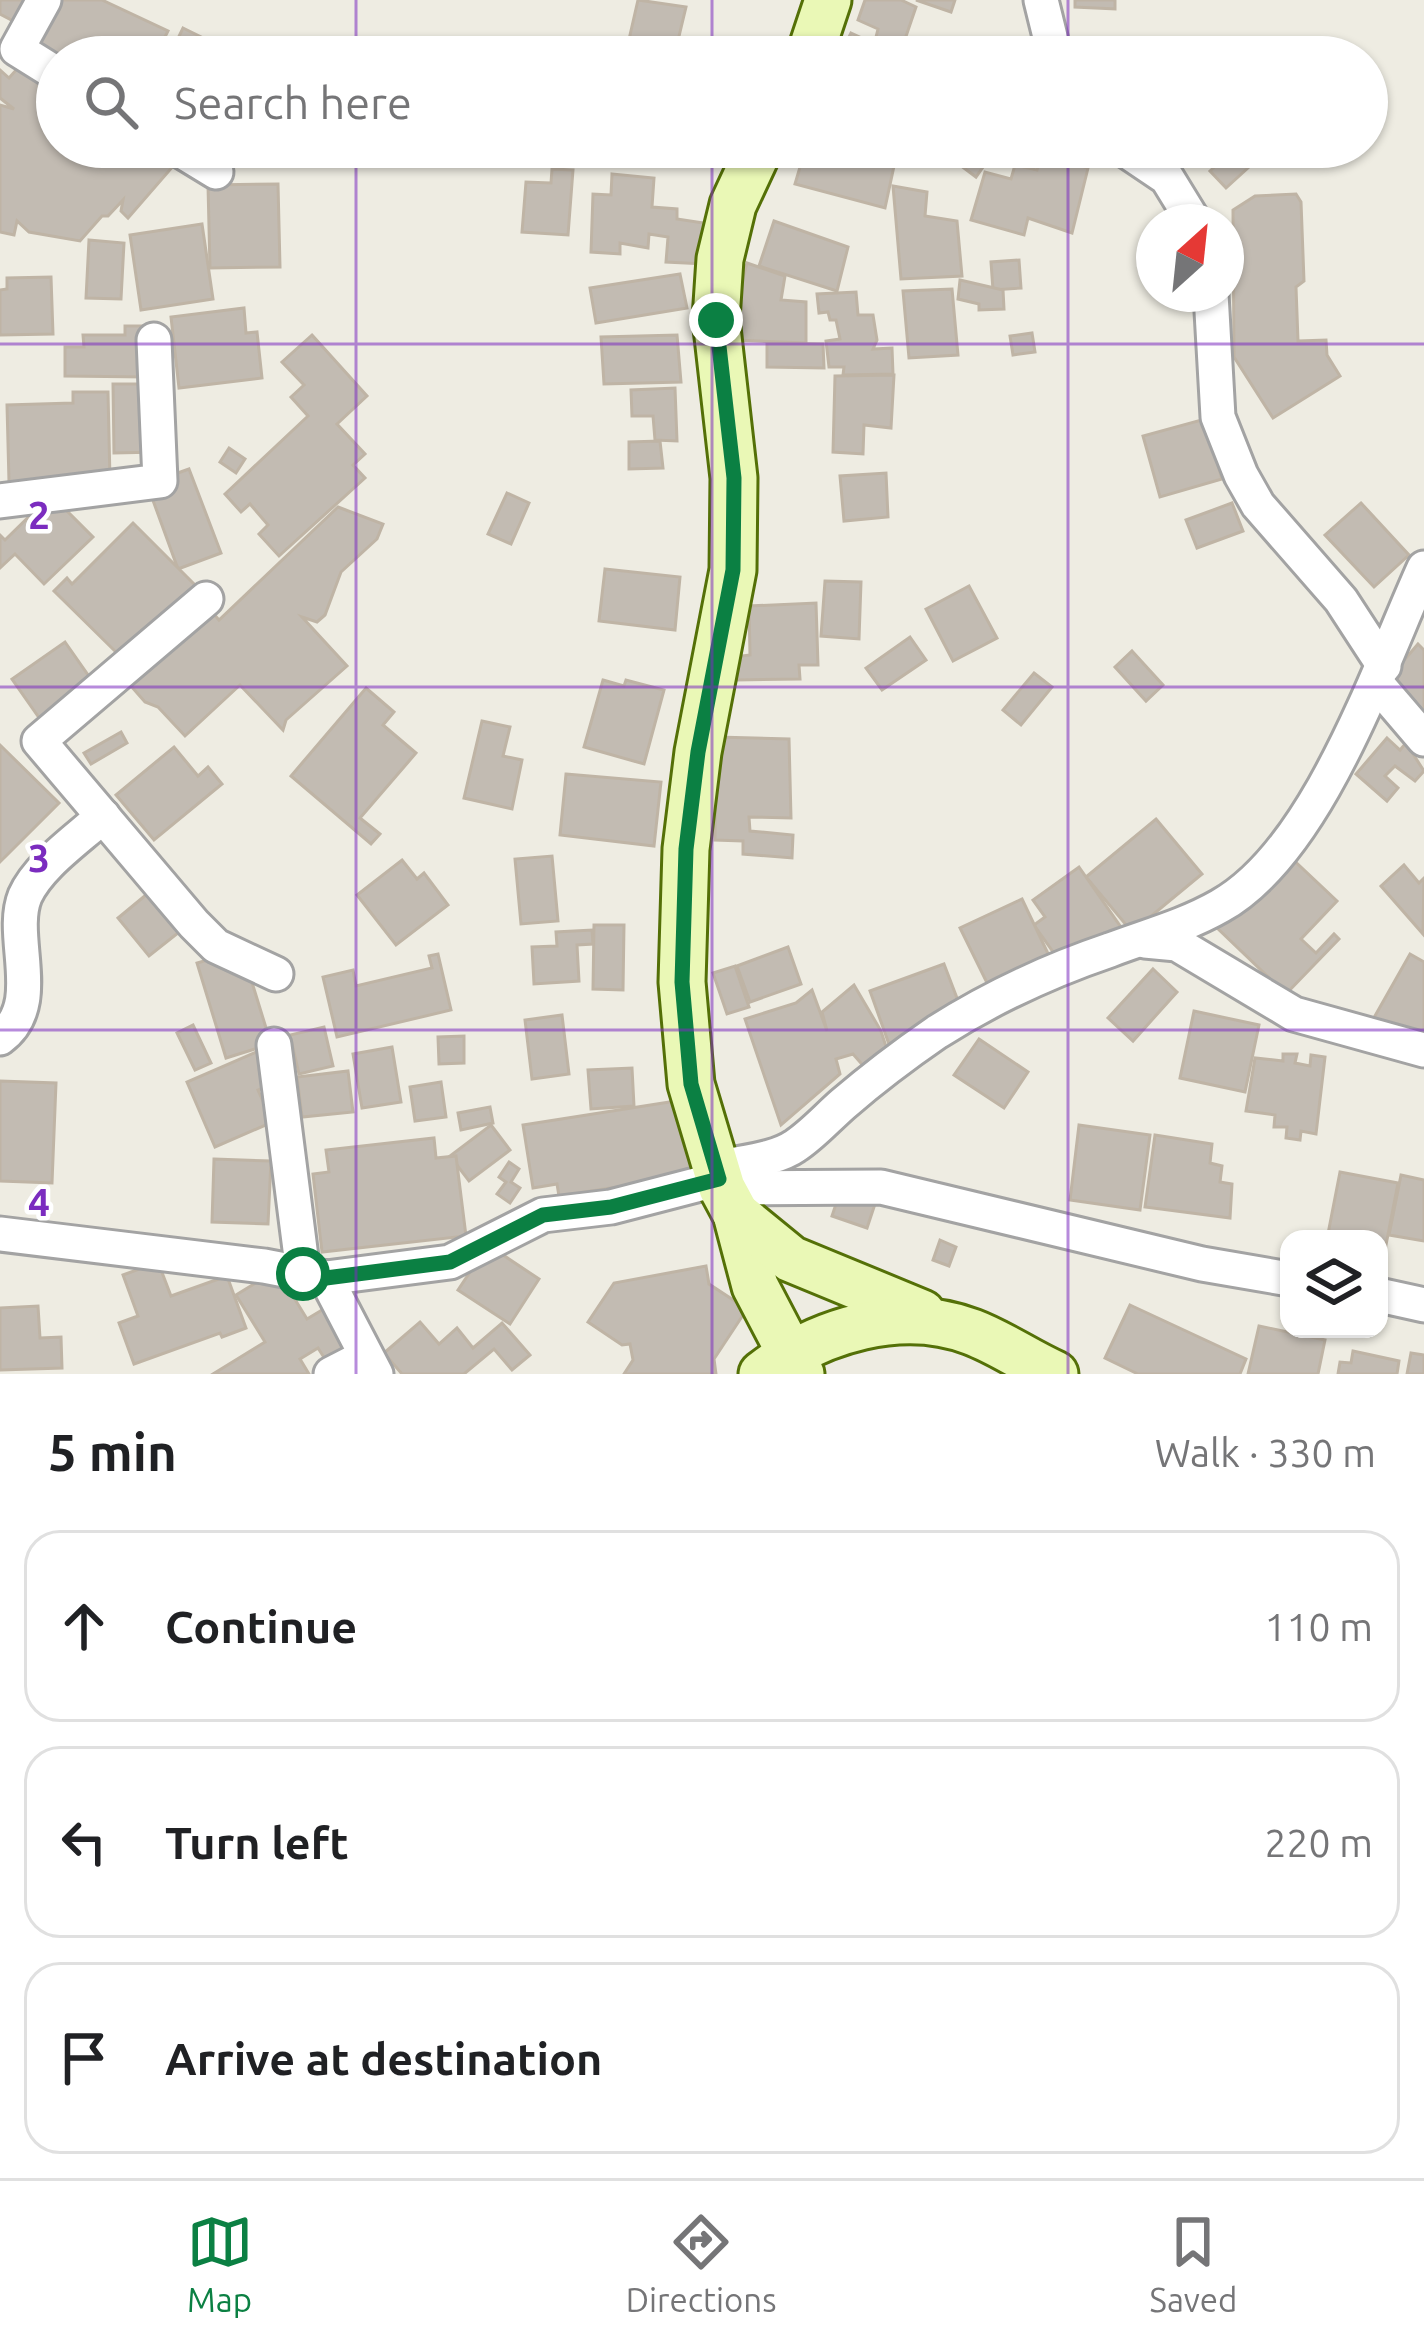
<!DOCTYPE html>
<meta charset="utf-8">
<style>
:root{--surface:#fff;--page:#f2f2f2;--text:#202124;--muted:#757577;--line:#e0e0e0;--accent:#0b8043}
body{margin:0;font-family:Ubuntu,sans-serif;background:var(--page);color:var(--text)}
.controls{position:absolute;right:36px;bottom:36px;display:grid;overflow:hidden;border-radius:24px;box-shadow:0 3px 9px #0004}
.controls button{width:108px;height:108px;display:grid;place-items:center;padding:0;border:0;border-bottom:3px solid var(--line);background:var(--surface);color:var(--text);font:60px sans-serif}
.compass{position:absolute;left:1136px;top:204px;width:108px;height:108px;border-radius:50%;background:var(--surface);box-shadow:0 3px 9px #0004;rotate:27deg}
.stop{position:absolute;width:36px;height:36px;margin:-27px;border:9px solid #0b8043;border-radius:50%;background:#fff}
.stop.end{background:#0b8043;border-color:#fff;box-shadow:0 3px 12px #0008}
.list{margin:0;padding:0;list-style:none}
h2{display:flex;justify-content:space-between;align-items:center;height:156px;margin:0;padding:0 48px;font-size:51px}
h2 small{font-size:39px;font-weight:400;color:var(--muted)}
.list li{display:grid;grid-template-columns:78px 1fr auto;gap:36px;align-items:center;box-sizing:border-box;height:192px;margin:0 24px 24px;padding:0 24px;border:3px solid var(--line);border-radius:36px}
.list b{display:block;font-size:45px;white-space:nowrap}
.list em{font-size:39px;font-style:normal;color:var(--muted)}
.icon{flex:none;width:66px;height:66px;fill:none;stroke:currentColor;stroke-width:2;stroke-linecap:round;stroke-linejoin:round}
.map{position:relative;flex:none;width:1424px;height:1374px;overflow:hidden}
.search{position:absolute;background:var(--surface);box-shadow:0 3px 9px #0004;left:36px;right:36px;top:36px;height:132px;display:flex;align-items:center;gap:30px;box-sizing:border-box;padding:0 42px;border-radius:66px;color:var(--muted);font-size:45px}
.sheet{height:804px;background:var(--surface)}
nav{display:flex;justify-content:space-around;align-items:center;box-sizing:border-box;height:168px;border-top:3px solid var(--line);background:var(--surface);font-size:33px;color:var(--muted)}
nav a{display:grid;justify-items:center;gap:6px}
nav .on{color:var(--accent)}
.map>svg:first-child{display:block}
.building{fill:#c2bbb2;stroke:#bfb4a5;stroke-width:3}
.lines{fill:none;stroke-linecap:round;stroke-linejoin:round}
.street-casing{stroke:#a3a3a3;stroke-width:39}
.secondary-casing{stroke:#547007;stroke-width:51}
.street{stroke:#fff;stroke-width:33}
.secondary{stroke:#eaf8b6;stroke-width:45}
.route{stroke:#0b8043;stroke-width:15}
.grid{fill:none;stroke:#7b2cbf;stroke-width:3;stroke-opacity:0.55}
.grid-label{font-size:39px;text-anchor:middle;font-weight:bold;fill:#7b2cbf;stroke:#fff;stroke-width:9;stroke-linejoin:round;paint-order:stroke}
</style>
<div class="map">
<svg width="1424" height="1374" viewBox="0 0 1424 1374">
<rect width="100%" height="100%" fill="#eeece2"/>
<g class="building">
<path d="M0 0H30L17 23 0 14Z"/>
<path d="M59 0H102L168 31 155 57H32Z"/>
<path d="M638 0 686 7 674 57H625Z"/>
<path d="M865 0H901L916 7 902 48 876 37 878 29 858 20Z"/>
<path d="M916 0H955L951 12Z"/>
<path d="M1075 0H1115V9L1075 7Z"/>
<path d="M183 28 242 57H169Z"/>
<path d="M851 33 875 44 869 57H839Z"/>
<path d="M883 41 911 57H874Z"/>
<path d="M792 43 786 57H733L737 44Z"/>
<path d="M25 60 57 86V147H156L175 164 128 218 121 211 123 200 108 216H102L80 241 29 232 17 221 14 235 0 232V105L14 109 0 98V70L9 78Z"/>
<path d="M806 147H878L897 152 885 208 795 184Z"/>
<path d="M936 147H997L976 177Z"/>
<path d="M1236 147H1271L1226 188 1210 171Z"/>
<path d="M1042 154 1088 168 1072 233 1028 218 1024 235 971 220 985 172 1011 179 1015 165 1037 170Z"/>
<path d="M552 169 573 170 568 235 522 232 526 182 551 183Z"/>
<path d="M612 174 654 178 652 207 677 209V219L710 224 705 264 666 262 668 237 649 234 648 248 620 243V254L591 252 593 194 611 195Z"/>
<path d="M278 184 280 267 210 268 208 185Z"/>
<path d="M893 186 927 192 925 216 957 221 962 276 901 279Z"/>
<path d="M1296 194 1301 202 1304 281 1296 287 1298 341 1326 340 1327 355 1340 376 1273 418 1234 357 1233 210 1255 196Z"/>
<path d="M774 221 848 247 837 291 759 266Z"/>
<path d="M202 224 213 299 141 310 130 235Z"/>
<path d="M89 240 124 243 121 299 86 298Z"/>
<path d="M1019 260 1021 288 993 290 991 262Z"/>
<path d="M747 263 785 276 781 300 806 302V343L735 340 739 294Z"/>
<path d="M680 274 687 308 596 323 590 288Z"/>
<path d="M51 277 53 334 0 335V290L7 289V278Z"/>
<path d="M960 280 1003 290 1004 309 979 310V304L958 299Z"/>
<path d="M952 289 958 355 909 358 903 291Z"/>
<path d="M856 292 858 315H873L877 340 873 349 892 348 893 374 843 375 844 367H829L826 341 840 339 836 320H830L828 312 819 313 817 294Z"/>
<path d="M244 308 246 333 257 332 262 378 179 388 171 317Z"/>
<path d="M125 326H147L146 377 65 376V347H84L83 335H125Z"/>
<path d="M1032 333 1035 352 1013 355 1010 336Z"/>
<path d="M312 335 367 396 337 424 365 454 353 465 365 478 279 556 259 534 268 525 250 504 241 512 225 494 308 416 291 397 304 385 282 362Z"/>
<path d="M677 335 681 382 604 384 601 337Z"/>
<path d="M767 343 823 344 824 368 767 367Z"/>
<path d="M894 375 891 428 864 425 863 454 833 452 835 376Z"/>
<path d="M113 384H143L159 452 114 453Z"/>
<path d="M675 388 677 441 655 440 653 416H632L631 390Z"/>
<path d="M73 392H108L110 480 9 482 7 405 73 403Z"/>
<path d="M1205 419 1222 479 1160 497 1143 436Z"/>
<path d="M660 441 663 468 629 469V442Z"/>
<path d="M229 448 245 459 236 473 220 462Z"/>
<path d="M189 469 221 553 178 569 147 484Z"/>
<path d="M886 473 888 517 844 521 840 476Z"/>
<path d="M507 493 529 503 511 544 488 534Z"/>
<path d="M51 495 93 537 44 584 15 554 0 568V535L5 540Z"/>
<path d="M1232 503 1243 531 1197 548 1186 520Z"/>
<path d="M1361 503 1409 555 1374 587 1325 535Z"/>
<path d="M338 507 383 524 377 539 341 572 325 615 317 622 302 617 347 666 286 720 283 730 240 685 185 736 158 707 145 702 130 685 213 613 219 620Z"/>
<path d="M133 523 195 585 122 658 54 591 67 578 72 584Z"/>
<path d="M605 569 680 577 675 630 599 621Z"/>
<path d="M825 581 861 582 859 639 821 636Z"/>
<path d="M969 586 997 638 953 661 926 609Z"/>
<path d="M816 603 818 665H799L800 679 736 680 734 657 750 655 749 606Z"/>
<path d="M910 637 926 660 882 690 866 668Z"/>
<path d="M65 642 95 685 42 722 12 679Z"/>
<path d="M1418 644 1424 650V724L1381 687Z"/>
<path d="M1132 651 1163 685 1146 701 1115 667Z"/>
<path d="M1034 673 1052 687 1021 725 1003 710Z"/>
<path d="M603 680 624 686 626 680 664 690 644 764 584 747Z"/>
<path d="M366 688 394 712 383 725 416 753 360 818 380 834 371 844 291 776Z"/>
<path d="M482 721 510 727 503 756 522 760 512 809 464 798Z"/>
<path d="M121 732 127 743 91 764 84 753Z"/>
<path d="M716 737 789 739 791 818 749 817 750 831 793 835 792 858 743 854V841L715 840Z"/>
<path d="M1387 738 1400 750 1406 743 1424 771 1415 781 1395 766 1385 776 1398 788 1387 801 1356 774Z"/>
<path d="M0 745 59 803 0 862Z"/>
<path d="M174 747 198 776 208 767 222 784 154 840 116 795Z"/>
<path d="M566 774 661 782 654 846 560 835Z"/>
<path d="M1156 819 1202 874 1132 932 1086 877Z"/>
<path d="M1285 852 1337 901 1301 939 1316 953 1334 934 1339 939 1286 994 1215 926Z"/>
<path d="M552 856 558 921 521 924 515 859Z"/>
<path d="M402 860 417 879 424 873 448 905 396 945 357 895Z"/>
<path d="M1404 865 1419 883 1424 878 1423 934 1381 886Z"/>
<path d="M1079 867 1125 933 1068 973 1034 925 1045 917 1033 900Z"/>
<path d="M152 890 183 929 149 956 118 918Z"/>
<path d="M1022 899 1053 964 992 993 960 928Z"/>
<path d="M594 925H624L623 990 593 989Z"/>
<path d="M592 930 593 944 577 945 579 981 534 984 532 947 557 946 556 932Z"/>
<path d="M788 947 801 984 750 1002 737 966Z"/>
<path d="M242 950 271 1044 226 1058 197 963Z"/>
<path d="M438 954 451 1010 337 1037 323 977 353 970 356 986 432 968 429 956Z"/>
<path d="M1410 954 1424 962V1063L1367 1030Z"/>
<path d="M944 964 965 1019 890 1047 870 991Z"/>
<path d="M735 966 749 1007 727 1014 713 973Z"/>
<path d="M1153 969 1177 992 1133 1041 1108 1018Z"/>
<path d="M854 985 881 1031 891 1062 873 1077 853 1054 836 1059 840 1074 781 1125 745 1019 796 1003 812 990 827 1031 822 1012Z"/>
<path d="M1194 1011 1259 1025 1245 1092 1180 1078Z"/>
<path d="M562 1015 569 1074 532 1079 525 1020Z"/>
<path d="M193 1025 211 1063 195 1070 177 1033Z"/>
<path d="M324 1027 333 1066 299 1074 290 1035Z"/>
<path d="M464 1036V1063L439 1064 438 1037Z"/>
<path d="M979 1039 1028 1072 1004 1108 954 1075Z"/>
<path d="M392 1047 401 1102 362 1108 353 1054Z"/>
<path d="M263 1049 278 1082 258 1090 265 1106 284 1117 215 1147 187 1082Z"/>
<path d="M1283 1054H1297L1295 1063 1310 1066 1311 1055 1325 1057 1316 1134 1301 1131 1300 1140 1286 1138 1287 1127H1274L1275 1115 1246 1111 1255 1058 1283 1061Z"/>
<path d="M632 1068 634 1106 591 1109 588 1070Z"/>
<path d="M348 1071 353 1112 302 1117 297 1077Z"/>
<path d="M0 1081 56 1083 52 1183 0 1181Z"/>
<path d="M441 1082 446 1117 415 1121 410 1087Z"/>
<path d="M695 1098 707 1173 559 1196 557 1184 533 1188 523 1125Z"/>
<path d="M490 1107 493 1123 461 1130 458 1113Z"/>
<path d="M491 1125 510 1150 469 1181 450 1156Z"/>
<path d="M1079 1125 1150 1135 1140 1210 1070 1200Z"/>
<path d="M1155 1135 1212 1144 1210 1163 1222 1166 1220 1182 1232 1184 1230 1218 1145 1207Z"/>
<path d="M434 1138 436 1158 456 1156 466 1236 322 1252 313 1174 329 1172 326 1150Z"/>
<path d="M214 1159 271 1161 268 1224 212 1222Z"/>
<path d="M509 1162 519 1169 511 1182 520 1188 510 1203 497 1194 506 1182 499 1177Z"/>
<path d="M1340 1172 1398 1183 1385 1250 1379 1249V1239H1327Z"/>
<path d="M1401 1175 1424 1180V1241L1389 1235Z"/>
<path d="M842 1186 877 1198 867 1228 832 1216Z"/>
<path d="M940 1240 956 1247 949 1266 933 1260Z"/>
<path d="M488 1245 539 1279 510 1324 458 1290Z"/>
<path d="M158 1262 171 1296 227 1276 246 1328 222 1337 220 1333 134 1364 119 1323 138 1316 123 1275Z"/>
<path d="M706 1266 709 1284 747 1309 714 1359 716 1374H624L633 1360 630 1344 622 1345 588 1322 614 1283Z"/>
<path d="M277 1270 307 1319 332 1304 342 1320 332 1326 345 1347 325 1359 318 1348 300 1359 309 1374H213L265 1342 236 1295Z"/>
<path d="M1130 1305 1246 1359 1240 1374H1138L1105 1358Z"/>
<path d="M38 1306 40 1338 61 1337 62 1368 0 1370V1308Z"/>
<path d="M420 1322 439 1344 457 1328 473 1348 502 1323 530 1355 512 1370 494 1349 464 1374H402L384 1353Z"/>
<path d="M1259 1326 1325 1340 1318 1374H1248Z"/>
<path d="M1353 1351 1399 1361 1397 1374H1338L1340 1362 1351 1363Z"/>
<path d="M1411 1353 1424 1355V1374H1407Z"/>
</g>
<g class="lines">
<g class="street-casing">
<g id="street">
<path d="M44 0 17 49 57 74"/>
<path d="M1041 0 1055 57"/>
<path d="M175 147 216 172"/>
<path d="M1121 147 1167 178 1194 222"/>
<path d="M1211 294 1218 417 1241 475 1258 505 1341 600 1384 666"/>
<path d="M0 501 160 481 154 340"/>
<path d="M206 599 39 741 194 924 216 946 276 974"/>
<path d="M1377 684 1424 739"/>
<path d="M1145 941 1177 944 1294 1014 1424 1050"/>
<path d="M0 1038C46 1004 8 938 25 896 39 865 78 839 103 816"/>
<path d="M274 1045 303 1273"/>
<path d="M716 1168C740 1162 775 1160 795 1146 812 1135 827 1118 843 1104 872 1079 905 1054 937 1032 989 999 1051 970 1110 950 1147 936 1185 926 1220 906 1318 851 1379 667 1424 568"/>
<path d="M722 1188 881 1187 1202 1264 1289 1279"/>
<path d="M0 1234 264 1266 326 1278 450 1262 543 1215 611 1207 719 1179"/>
<path d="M326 1278 376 1374"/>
<path d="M1379 1295 1424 1305"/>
<path d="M331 1374 366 1356"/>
</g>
</g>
<g class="secondary-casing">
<g id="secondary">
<path d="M809 57 828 0"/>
<path d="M760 147 733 205 720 259 716 319 734 478 733 570 698 752 686 849 682 982 691 1084 722 1188 736 1214 755 1286 801 1374"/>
<path d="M736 1214 791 1259 922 1313"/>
<path d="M762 1374C819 1330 902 1305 972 1332 1001 1343 1026 1361 1055 1374"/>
</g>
</g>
<use href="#street" class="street"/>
<use href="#secondary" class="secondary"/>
</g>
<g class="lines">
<path class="route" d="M303 1274 326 1278 450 1262 543 1215 611 1207 719 1179 691 1084 682 982 686 849 698 752 733 570 734 478 716 320"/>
</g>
<path class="grid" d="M356 0V57M712 0V57M1068 0V57M356 147V1374M712 147V1374M1068 147V1374M0 344H1424M0 687H1424M0 1030H1424"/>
<g class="grid-label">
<text x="39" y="529">2</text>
<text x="39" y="872">3</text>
<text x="39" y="1216">4</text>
</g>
</svg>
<div class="controls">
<button><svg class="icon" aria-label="layers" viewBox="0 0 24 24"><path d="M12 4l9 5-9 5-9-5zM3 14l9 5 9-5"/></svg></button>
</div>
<svg class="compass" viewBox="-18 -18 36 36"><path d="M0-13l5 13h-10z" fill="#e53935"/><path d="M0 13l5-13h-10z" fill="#757577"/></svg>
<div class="stop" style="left:303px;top:1274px"></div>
<div class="stop end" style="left:716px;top:320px"></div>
<div class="search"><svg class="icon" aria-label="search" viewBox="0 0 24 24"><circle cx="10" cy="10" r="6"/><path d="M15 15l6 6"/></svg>Search here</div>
</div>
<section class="sheet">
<h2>5 min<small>Walk · 330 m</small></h2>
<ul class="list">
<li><svg class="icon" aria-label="ahead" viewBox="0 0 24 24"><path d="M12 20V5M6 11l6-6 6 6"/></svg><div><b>Continue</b></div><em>110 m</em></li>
<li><svg class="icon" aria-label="left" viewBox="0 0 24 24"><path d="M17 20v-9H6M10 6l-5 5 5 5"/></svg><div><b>Turn left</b></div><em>220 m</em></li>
<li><svg class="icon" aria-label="arrive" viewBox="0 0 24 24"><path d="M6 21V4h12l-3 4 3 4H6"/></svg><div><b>Arrive at destination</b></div></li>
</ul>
</section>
<nav>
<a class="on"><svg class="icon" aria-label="map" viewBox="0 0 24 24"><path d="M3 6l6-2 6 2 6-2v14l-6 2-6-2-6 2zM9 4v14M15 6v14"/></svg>Map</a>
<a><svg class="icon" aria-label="directions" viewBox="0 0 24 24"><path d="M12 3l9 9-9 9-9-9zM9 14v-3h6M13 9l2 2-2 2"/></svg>Directions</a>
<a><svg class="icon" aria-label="saved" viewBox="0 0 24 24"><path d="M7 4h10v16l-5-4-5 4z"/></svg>Saved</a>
</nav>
